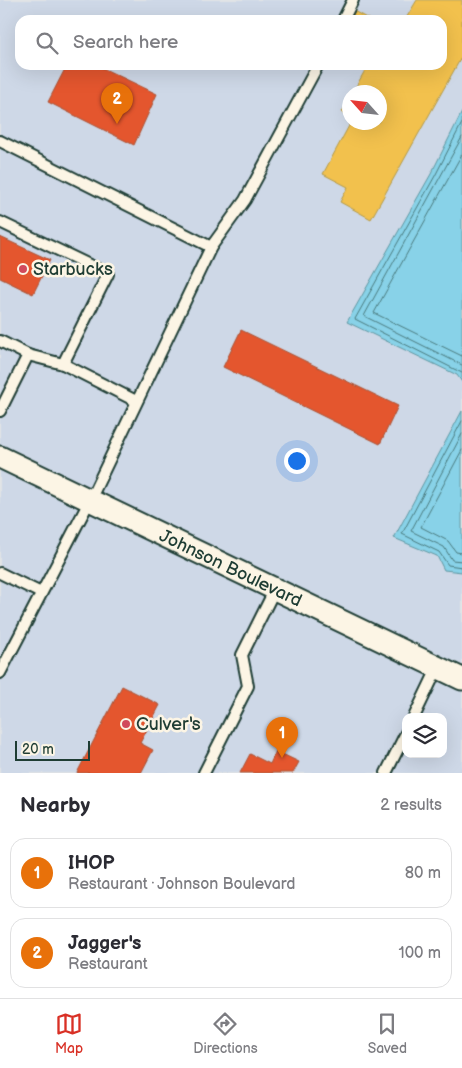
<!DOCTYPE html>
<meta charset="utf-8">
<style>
:root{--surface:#fff;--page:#f2f2f3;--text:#2b2b33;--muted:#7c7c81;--line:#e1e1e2;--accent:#d93025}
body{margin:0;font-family:"Balsamiq Sans",sans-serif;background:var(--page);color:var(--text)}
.controls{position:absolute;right:15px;bottom:15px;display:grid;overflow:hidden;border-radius:10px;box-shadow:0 5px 20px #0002}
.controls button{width:45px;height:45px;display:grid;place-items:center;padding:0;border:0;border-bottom:1px solid var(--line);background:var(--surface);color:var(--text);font:25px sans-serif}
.compass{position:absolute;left:342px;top:85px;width:45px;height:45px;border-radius:50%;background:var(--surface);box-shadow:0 5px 20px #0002;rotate:297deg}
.scale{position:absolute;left:15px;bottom:12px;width:75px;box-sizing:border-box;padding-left:5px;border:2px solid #1f3d34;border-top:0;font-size:14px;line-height:18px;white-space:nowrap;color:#1f3d34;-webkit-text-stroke:4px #fcf5e5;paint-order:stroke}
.you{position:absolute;left:296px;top:460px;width:18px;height:18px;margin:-12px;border:4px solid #fff;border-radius:50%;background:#1a73e8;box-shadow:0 0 0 8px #1a73e833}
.badge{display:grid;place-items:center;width:32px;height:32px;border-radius:50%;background:var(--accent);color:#fff;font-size:16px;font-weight:700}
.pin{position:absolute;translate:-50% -41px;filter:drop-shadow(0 1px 2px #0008)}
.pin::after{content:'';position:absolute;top:26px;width:18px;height:15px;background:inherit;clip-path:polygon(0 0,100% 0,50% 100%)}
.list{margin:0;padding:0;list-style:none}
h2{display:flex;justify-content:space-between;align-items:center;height:65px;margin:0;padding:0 20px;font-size:21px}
h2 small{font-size:16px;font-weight:400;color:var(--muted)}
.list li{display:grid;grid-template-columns:32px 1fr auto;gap:15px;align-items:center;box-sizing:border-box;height:70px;margin:0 10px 10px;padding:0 10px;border:1px solid var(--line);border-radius:15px}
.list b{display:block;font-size:19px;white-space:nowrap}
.list p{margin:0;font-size:16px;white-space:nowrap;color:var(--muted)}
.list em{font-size:16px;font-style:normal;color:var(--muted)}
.icon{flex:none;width:28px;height:28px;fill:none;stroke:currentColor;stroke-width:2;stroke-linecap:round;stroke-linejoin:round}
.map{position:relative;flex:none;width:462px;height:773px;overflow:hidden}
.search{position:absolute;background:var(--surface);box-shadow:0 5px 20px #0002;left:15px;right:15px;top:15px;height:55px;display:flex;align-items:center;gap:12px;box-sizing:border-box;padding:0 18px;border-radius:15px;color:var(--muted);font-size:19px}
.sheet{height:225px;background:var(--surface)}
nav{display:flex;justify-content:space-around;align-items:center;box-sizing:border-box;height:70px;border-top:1px solid var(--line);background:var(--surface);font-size:14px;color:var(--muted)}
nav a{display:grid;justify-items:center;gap:2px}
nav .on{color:var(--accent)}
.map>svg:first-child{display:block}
.built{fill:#ced8e7;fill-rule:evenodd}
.water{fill:#88d2e8;stroke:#5e96a0}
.homes{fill:#f2c14e;stroke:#b39946}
.shops{fill:#e4572e;stroke:#a94f30}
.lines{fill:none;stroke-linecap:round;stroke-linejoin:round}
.shore{stroke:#49797c;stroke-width:1}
.lane-casing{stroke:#1f3d34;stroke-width:14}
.street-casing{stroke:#1f3d34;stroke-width:25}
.lane{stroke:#fcf5e5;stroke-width:10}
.street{stroke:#fcf5e5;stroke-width:21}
.poi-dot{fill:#d1495b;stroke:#fcf5e5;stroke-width:2}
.labels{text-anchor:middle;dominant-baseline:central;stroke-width:5;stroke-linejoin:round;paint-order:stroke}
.poi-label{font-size:18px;fill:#1f3d34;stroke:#fcf5e5;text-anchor:start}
.street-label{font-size:18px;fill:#1f3d34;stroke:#fcf5e5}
</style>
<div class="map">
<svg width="462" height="773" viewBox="0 0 462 773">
<rect width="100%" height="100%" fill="#e1e4e6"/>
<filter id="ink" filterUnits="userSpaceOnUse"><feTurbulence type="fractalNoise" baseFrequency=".02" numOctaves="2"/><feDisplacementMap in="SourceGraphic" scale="10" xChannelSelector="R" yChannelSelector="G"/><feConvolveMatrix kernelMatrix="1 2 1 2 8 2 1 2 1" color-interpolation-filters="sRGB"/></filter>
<g filter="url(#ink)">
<path class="built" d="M0 0H462V773H0ZM20 20H442V65H20ZM350 92H380V122H350ZM406 717H443V754H406Z"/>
<g class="water">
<path d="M462 112V382L457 375 347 322 431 174Z"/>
<path d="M462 411V572L444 570 437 556 394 538Z"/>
</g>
<g class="homes">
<path d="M417 0H462V56L371 219 340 202 348 187 323 174 351 122H380V92H353L368 65H442V20H405Z"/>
<path d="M352 10 370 20H347Z"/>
<path d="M350 99V116L342 112Z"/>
</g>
<g class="shops">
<path d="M67 65H96L157 94 134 145 48 102Z"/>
<path d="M0 237 50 260 33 294 0 278Z"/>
<path d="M241 330 398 406 380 444 223 367Z"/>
<path d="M122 686 160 705 140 743 153 750 141 773H77Z"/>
<path d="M276 751 299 762 293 773H240L250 754 270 764Z"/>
</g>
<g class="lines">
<g class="shore">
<path d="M462 123 435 176 355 319 462 373"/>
<path d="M462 137 364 316 462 365"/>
<path d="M462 154 374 313 462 356"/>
<path d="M462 421 402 534 439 552 448 565 462 567"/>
<path d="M462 434 411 531 444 547 452 560 462 561"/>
<path d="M462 450 421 527 448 541 456 552 462 553"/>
</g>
<g class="lane-casing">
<g id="lane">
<path d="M343 20 353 0"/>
<path d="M0 141 211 247"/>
<path d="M0 222 108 274 63 364 136 401"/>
<path d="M0 341 28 355 0 411"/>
<path d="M28 355 63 364"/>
<path d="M0 573 41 593"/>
<path d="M0 673 90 500 211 247 245 200 318 65"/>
<path d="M414 717 438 667"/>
<path d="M204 773 248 686 242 655 275 589"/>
<path d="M386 773 406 733"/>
</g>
</g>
<g class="street-casing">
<g id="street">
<path id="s1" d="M0 457 462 679"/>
</g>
</g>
<use href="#lane" class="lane"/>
<use href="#street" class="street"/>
</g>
</g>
<g class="poi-dot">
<circle cx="23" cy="269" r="5"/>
<circle cx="126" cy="724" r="5"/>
</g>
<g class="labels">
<g class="poi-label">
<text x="33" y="269">Starbucks</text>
<text x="136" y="724">Culver's</text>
</g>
<g class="street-label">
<text stroke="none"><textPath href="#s1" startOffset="256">Johnson Boulevard</textPath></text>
</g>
</g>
</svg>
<div class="controls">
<button><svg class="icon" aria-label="layers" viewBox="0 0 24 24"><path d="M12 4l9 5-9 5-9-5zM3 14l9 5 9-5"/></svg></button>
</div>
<svg class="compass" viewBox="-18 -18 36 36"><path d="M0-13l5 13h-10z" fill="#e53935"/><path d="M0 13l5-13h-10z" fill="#7c7c81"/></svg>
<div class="scale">20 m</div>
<div class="you"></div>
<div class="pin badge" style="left:282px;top:758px;background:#e8710a">1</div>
<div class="pin badge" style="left:117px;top:124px;background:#e8710a">2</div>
<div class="search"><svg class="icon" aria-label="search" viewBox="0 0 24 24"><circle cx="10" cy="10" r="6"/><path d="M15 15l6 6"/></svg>Search here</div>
</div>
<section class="sheet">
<h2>Nearby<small>2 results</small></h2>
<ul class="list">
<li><span class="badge" style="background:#e8710a">1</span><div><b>IHOP</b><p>Restaurant · Johnson Boulevard</p></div><em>80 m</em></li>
<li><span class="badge" style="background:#e8710a">2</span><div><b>Jagger's</b><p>Restaurant</p></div><em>100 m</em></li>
</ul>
</section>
<nav>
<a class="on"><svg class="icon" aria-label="map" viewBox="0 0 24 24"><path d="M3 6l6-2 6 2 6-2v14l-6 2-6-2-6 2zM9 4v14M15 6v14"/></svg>Map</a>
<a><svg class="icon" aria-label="directions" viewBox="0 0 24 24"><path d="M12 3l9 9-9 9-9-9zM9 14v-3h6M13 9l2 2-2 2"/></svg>Directions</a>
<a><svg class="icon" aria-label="saved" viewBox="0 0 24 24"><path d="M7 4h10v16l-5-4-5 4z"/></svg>Saved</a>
</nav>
